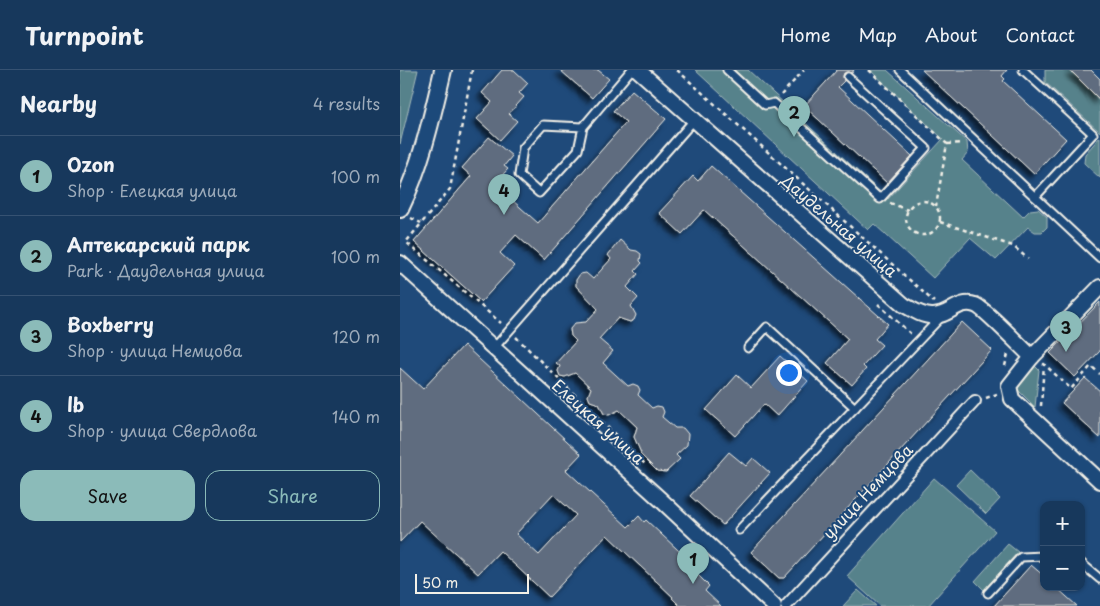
<!DOCTYPE html>
<meta charset="utf-8">
<style>
:root{--surface:#17385c;--page:#203f62;--text:#f1f3f6;--muted:#9eacbb;--line:#365272;--accent:#8bbbb9}
body{margin:0;font-family:"Playpen Sans",sans-serif;background:var(--page);color:var(--text)}
.controls{position:absolute;right:15px;bottom:15px;display:grid;overflow:hidden;border-radius:10px;box-shadow:0 1px 4px #0004}
.controls button{width:45px;height:45px;display:grid;place-items:center;padding:0;border:0;border-bottom:1px solid var(--line);background:var(--surface);color:var(--text);font:25px sans-serif}
.scale{position:absolute;left:15px;bottom:12px;width:114px;box-sizing:border-box;padding-left:5px;border:2px solid #f4f1e8;border-top:0;font-size:14px;line-height:18px;white-space:nowrap;color:#f4f1e8;-webkit-text-stroke:4px #1f4a7a;paint-order:stroke}
.you{position:absolute;left:388px;top:302px;width:18px;height:18px;margin:-12px;border:4px solid #fff;border-radius:50%;background:#1a73e8;box-shadow:0 0 0 8px #1a73e833}
.badge{display:grid;place-items:center;width:32px;height:32px;border-radius:50%;background:var(--accent);color:#111;font-size:16px;font-weight:700}
.pin{position:absolute;translate:-50% -41px;filter:drop-shadow(0 1px 2px #0008)}
.pin::after{content:'';position:absolute;top:26px;width:18px;height:15px;background:inherit;clip-path:polygon(0 0,100% 0,50% 100%)}
.list{margin:0;padding:0;list-style:none}
h2{display:flex;justify-content:space-between;align-items:center;height:65px;margin:0;padding:0 20px;font-size:21px}
h2 small{font-size:16px;font-weight:400;color:var(--muted)}
.list li{display:grid;grid-template-columns:32px 1fr auto;gap:15px;align-items:center;box-sizing:border-box;height:80px;padding:0 20px;border-top:1px solid var(--line)}
.list b{display:block;font-size:19px;white-space:nowrap}
.list p{margin:0;font-size:16px;white-space:nowrap;color:var(--muted)}
.list em{font-size:16px;font-style:normal;color:var(--muted)}
.actions{display:flex;gap:10px;padding:15px 20px}
.actions a{flex:1;padding:11px 0;border:1px solid var(--accent);border-radius:15px;text-align:center;font-size:18px;color:var(--accent)}
.actions .main{background:var(--accent);color:#111}
.map{position:relative;flex:none;width:700px;height:536px;overflow:hidden}
header{display:flex;align-items:center;gap:30px;box-sizing:border-box;height:70px;padding:0 25px;background:var(--surface);border-bottom:1px solid var(--line)}
header strong{font-size:24px}
nav{display:flex;gap:28px;margin-inline-start:auto;font-size:18px}
main{display:flex}
aside{flex:1;background:var(--surface)}
.map>svg:first-child{display:block}
.green{fill:#56828b;stroke:#a5baba}
.building{fill:#5f6c7f;stroke:#f4f1e8;fill-rule:evenodd;filter:url(#shadow)}
.lines{fill:none;stroke-linecap:round;stroke-linejoin:round}
.service-casing{stroke:#f4f1e8;stroke-width:11}
.pedestrian-casing{stroke:#f4f1e8;stroke-width:14}
.minor-casing{stroke:#f4f1e8;stroke-width:18}
.tertiary-casing{stroke:#f4f1e8;stroke-width:20}
.path{stroke:#f4f1e8;stroke-width:2.5;stroke-dasharray:4 4;stroke-linecap:butt}
.service{stroke:#1f4a7a;stroke-width:7}
.pedestrian{stroke:#1f4a7a;stroke-width:10}
.minor{stroke:#1f4a7a;stroke-width:14}
.tertiary{stroke:#1f4a7a;stroke-width:16}
.labels{text-anchor:middle;dominant-baseline:central;stroke-width:4;stroke-linejoin:round;paint-order:stroke}
.street-label{font-size:16px;fill:#f4f1e8;stroke:#1f4a7a}
</style>
<header>
<strong>Turnpoint</strong>
<nav><a>Home</a><a>Map</a><a>About</a><a>Contact</a></nav>
</header>
<main>
<aside>
<h2>Nearby<small>4 results</small></h2>
<ul class="list">
<li><span class="badge">1</span><div><b>Ozon</b><p>Shop · Елецкая улица</p></div><em>100 m</em></li>
<li><span class="badge">2</span><div><b>Аптекарский парк</b><p>Park · Даудельная улица</p></div><em>100 m</em></li>
<li><span class="badge">3</span><div><b>Boxberry</b><p>Shop · улица Немцова</p></div><em>120 m</em></li>
<li><span class="badge">4</span><div><b>lb</b><p>Shop · улица Свердлова</p></div><em>140 m</em></li>
</ul>
<div class="actions"><a class="main">Save</a><a>Share</a></div>
</aside>
<div class="map">
<svg width="700" height="536" viewBox="0 0 700 536">
<defs>
<filter id="shadow"><feDropShadow dx="-4.5" dy="4.5" stdDeviation="2.5" flood-color="#0009"/></filter>
</defs>
<rect width="100%" height="100%" fill="#1f4a7a"/>
<filter id="ink" filterUnits="userSpaceOnUse"><feTurbulence type="fractalNoise" baseFrequency=".02" numOctaves="2"/><feDisplacementMap in="SourceGraphic" scale="10" xChannelSelector="R" yChannelSelector="G"/><feConvolveMatrix kernelMatrix="1 2 1 2 8 2 1 2 1" color-interpolation-filters="sRGB"/></filter>
<g filter="url(#ink)">
<g class="green">
<path d="M0 0H18L0 74Z"/>
<path d="M295 0H348L488 129 543 69 470 0H487L567 72 568 83 562 90 623 147 630 140 638 139 647 147V157L642 162H635L628 157 596 190 570 168 533 208 474 154 468 160Z"/>
<path d="M645 0H669L700 31V62L645 12Z"/>
<path d="M700 67V108L684 93 685 84Z"/>
<path d="M632 293 639 300 635 337 615 317Z"/>
<path d="M570 400 600 429 586 444 556 415Z"/>
<path d="M534 408 595 461 528 536H480L447 506Z"/>
<path d="M608 474 618 482 584 520 575 511Z"/>
<path d="M458 520 476 536H443Z"/>
</g>
<g class="building">
<path d="M102 0H114L128 13 119 23 124 27 109 44 117 51 100 70 77 49 92 32 82 23Z"/>
<path d="M160 0H198L209 9 192 28Z"/>
<path d="M437 0H454L452 3 449 2 444 3 443 6 444 11 438 17 512 86 487 113 404 36Z"/>
<path d="M522 0H607L602 6 605 9 603 11 666 69 634 104Z"/>
<path d="M670 0H691L700 9V30Z"/>
<path d="M232 20 266 49 144 190 116 165 100 183 114 196 81 232 14 172 71 106 62 98 89 67 112 86 104 96 108 99 94 114 138 153 226 52 213 41Z"/>
<path d="M311 96 488 254 475 269 482 275 463 296 466 299 452 315 427 293 448 269 304 140 282 164 259 143 293 106 298 111Z"/>
<path d="M220 170 231 180 237 181 241 184 240 191 242 193 235 201 238 204 227 217 238 228 231 236 236 245 234 250 230 252 218 248 199 269 213 281 203 293 228 316 233 314 238 316 240 320 238 325 252 338 257 336 262 337 264 342 262 347 275 358H283L288 364 287 375 276 385 280 389 266 402 257 401 240 384 241 383 234 367 237 357 219 340 209 345 204 344 199 334 190 331 188 326 191 318 175 303 165 307 160 306 158 301 160 296 156 293 176 271 171 266 170 259 175 253 186 252 198 239 176 216V210L180 204 186 203 193 209 211 189 208 185Z"/>
<path d="M700 232V281L675 307 650 283Z"/>
<path d="M562 252 592 280 384 508H379L351 482Z"/>
<path d="M64 275 181 384 166 400 228 457 239 446 244 452 246 450 293 494 290 497 309 516 305 521 321 536H280L272 528 273 527 207 465 149 527 100 481 78 504 20 451 0 472V298L23 319ZM153 424 176 445 139 485 116 464Z"/>
<path d="M380 286 408 311 377 346 364 334 335 366 306 340 337 305 351 318Z"/>
<path d="M685 308 700 321V368L662 333Z"/>
<path d="M329 382 346 396 353 388 370 403 323 455 290 426Z"/>
<path d="M631 495 644 506V517H656L677 536H594Z"/>
</g>
<g class="lines">
<g class="service-casing">
<g id="service">
<path d="M327 0 365 35 374 33 480 129 526 78 448 7"/>
<path d="M500 0 700 188"/>
<path d="M623 0 693 64 635 127"/>
<path d="M183 57 143 55 123 78 119 105 139 123 178 80 183 57 231 0"/>
<path d="M94 278 294 50"/>
<path d="M348 278 367 257 455 338"/>
<path d="M339 460 541 247"/>
<path d="M681 493 700 509"/>
<path d="M588 523 621 487 644 486"/>
</g>
</g>
<g class="pedestrian-casing">
<path id="pedestrian" d="M386 536 575 331"/>
</g>
<g class="minor-casing">
<g id="minor">
<path d="M238 0 504 235C513 240 522 246 532 246 549 247 558 229 575 235 583 237 623 279 632 287"/>
<path d="M0 193 260 429 374 536"/>
<path d="M700 217 632 287 609 316 612 329 700 411"/>
</g>
</g>
<g class="tertiary-casing">
<path id="tertiary" d="M0 139C21 96 32 47 43 0"/>
</g>
<g class="path">
<path d="M72 0 50 119 6 172 101 253"/>
<path d="M277 0 534 232"/>
<path d="M469 0 547 74 536 136"/>
<path d="M381 25 404 0"/>
<path d="M547 74 563 73"/>
<circle cx="523" cy="148" r="17"/>
<path d="M490 133 508 140"/>
<path d="M11 148 21 153"/>
<path d="M540 152 613 176 628 189"/>
<path d="M478 234 511 264"/>
<path d="M116 267 246 395"/>
<path d="M605 296 608 284"/>
<path d="M586 328 597 324"/>
<path d="M641 336 644 294 671 319 691 296 700 304"/>
</g>
<use href="#service" class="service"/>
<use href="#pedestrian" class="pedestrian"/>
<use href="#minor" class="minor"/>
<use href="#tertiary" class="tertiary"/>
</g>
</g>
<g class="labels">
<g class="street-label">
<text transform="translate(440 155) rotate(41)">Даудельная улица</text>
<text transform="translate(199 351) rotate(42)">Елецкая улица</text>
<text transform="translate(467 421) rotate(-47)">улица Немцова</text>
</g>
</g>
</svg>
<div class="controls">
<button>+</button>
<button>−</button>
</div>
<div class="scale">50 m</div>
<div class="you"></div>
<div class="pin badge" style="left:293px;top:514px">1</div>
<div class="pin badge" style="left:394px;top:67px">2</div>
<div class="pin badge" style="left:666px;top:282px">3</div>
<div class="pin badge" style="left:104px;top:145px">4</div>
</div>
</main>
